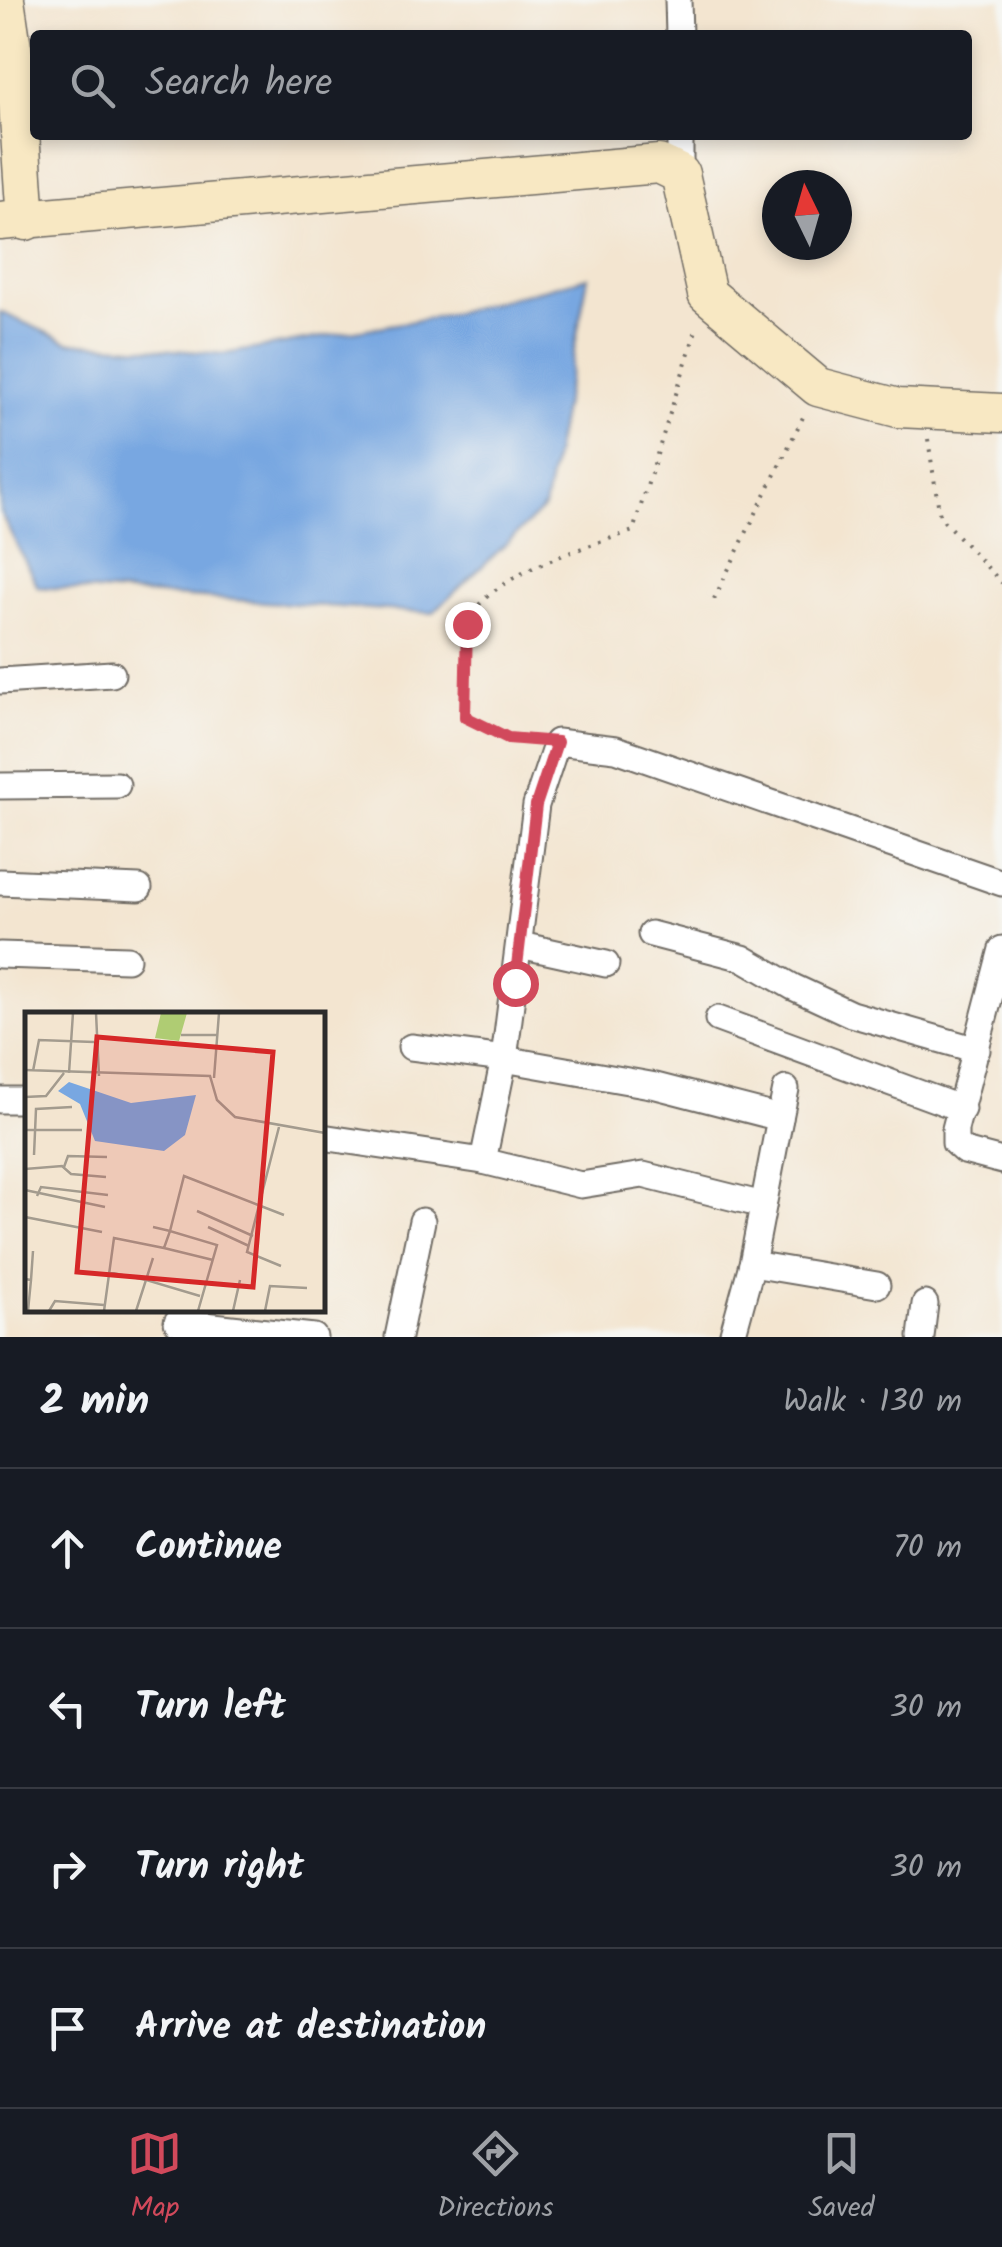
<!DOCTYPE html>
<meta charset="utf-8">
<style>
:root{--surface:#171b24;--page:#242831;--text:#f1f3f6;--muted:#9ea1a6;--line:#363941;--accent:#d1495b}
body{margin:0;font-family:Kalam,sans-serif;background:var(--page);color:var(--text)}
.compass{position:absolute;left:762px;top:170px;width:90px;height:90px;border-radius:50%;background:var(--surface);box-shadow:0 5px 15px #0003;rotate:355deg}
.stop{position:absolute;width:30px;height:30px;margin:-22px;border:8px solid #d1495b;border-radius:50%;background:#fff}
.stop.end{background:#d1495b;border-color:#fff;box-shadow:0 2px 10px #0008}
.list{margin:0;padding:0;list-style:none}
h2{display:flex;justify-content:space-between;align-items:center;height:130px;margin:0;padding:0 40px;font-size:42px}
h2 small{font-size:32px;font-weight:400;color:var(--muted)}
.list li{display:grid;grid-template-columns:65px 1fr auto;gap:30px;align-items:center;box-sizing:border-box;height:160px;padding:0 40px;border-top:2px solid var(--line)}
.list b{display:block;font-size:38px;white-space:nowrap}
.list em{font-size:32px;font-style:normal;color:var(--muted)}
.icon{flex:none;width:55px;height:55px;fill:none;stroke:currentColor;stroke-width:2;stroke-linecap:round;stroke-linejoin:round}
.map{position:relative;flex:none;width:1002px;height:1337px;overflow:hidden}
.search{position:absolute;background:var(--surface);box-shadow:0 5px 15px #0003;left:30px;right:30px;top:30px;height:110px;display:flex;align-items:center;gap:25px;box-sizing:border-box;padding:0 35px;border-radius:10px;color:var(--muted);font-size:38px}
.sheet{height:770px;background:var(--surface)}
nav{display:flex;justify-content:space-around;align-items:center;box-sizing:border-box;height:140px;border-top:2px solid var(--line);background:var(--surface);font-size:28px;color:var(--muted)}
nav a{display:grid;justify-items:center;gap:5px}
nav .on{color:var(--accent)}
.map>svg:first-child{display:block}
.water{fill:#78a7e1;stroke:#526986;stroke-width:2.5}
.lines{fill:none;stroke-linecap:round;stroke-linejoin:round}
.street-casing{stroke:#716c65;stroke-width:29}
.secondary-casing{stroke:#716c65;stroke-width:41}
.path{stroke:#716c65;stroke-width:4;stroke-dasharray:2.5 8;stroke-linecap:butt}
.street{stroke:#fff;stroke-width:25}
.secondary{stroke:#f8e8c3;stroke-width:38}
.route{stroke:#d1495b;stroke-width:12}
.inset-road{fill:none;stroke:#a39b8e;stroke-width:2.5}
.view{fill:#d62828;fill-opacity:0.15;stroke:#d62828;stroke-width:5}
.inset-edge{fill:none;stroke:#2b2b2b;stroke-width:5}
</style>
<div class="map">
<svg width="1002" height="1337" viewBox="0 0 1002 1337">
<rect width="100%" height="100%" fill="#f6f6f2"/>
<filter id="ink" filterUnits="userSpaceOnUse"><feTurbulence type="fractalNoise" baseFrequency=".01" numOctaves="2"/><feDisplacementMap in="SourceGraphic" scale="20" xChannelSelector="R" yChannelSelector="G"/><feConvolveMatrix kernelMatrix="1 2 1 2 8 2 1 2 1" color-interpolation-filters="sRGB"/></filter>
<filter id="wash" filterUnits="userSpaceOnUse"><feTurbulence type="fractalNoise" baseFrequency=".0048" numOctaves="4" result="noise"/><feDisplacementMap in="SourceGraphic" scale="40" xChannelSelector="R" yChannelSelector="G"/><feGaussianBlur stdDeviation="2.25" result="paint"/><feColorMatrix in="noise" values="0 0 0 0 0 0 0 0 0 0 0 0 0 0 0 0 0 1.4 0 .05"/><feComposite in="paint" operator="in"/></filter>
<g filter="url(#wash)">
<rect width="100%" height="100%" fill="#f3e5d0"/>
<path class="water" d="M588 277 544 508 433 613 38 587 0 512V312L68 342 225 354 441 316Z"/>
</g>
<g filter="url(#ink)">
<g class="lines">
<g class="street-casing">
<g id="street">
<path d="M678 0 679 35"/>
<path d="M680 135V174"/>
<path d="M0 681 112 674"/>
<path d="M0 786 117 785"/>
<path d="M0 882 139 888"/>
<path d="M651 934 743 958 793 987 851 1014 977 1050"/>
<path d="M520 945 606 964"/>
<path d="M1002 949 955 1129V1143L964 1151 1002 1161"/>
<path d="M0 955 127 959"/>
<path d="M718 1019 962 1109"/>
<path d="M411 1047 504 1059 536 805 557 742 616 749 1002 883"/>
<path d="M0 1100H28"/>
<path d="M780 1118 786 1089"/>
<path d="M322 1137 483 1161 504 1059 656 1086 780 1118 752 1264 732 1337"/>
<path d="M483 1161 581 1185 643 1175 763 1205"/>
<path d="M752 1264 877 1285"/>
<path d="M177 1322 314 1337"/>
<path d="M398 1337 422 1221"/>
<path d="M921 1337 925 1304"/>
</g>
</g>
<g class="secondary-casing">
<g id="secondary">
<path d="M5 0 16 74 26 221"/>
<path d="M0 221 659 164 680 174 707 294 818 387 898 408 1002 413"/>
</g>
</g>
<g class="path">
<path d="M928 439 940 517 1002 583"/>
<path d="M714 599 805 413"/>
<path d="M533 740 508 738 465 717C466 700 463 636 467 624 486 574 587 547 633 531L697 327"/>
</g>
<use href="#street" class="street"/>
<use href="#secondary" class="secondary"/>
</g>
</g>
<g class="lines" filter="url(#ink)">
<path class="route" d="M467 624 465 717 508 738 557 742 536 805 515 983"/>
</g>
<g transform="translate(25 1012)">
<rect width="300" height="300" fill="#f3e5d0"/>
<path d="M136 1H162L154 29 130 26Z" fill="#afcc73"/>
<path d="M44 70 106 91 171 83 160 123 139 139 70 129 55 92 33 79Z" fill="#78a7e1"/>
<path class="inset-road" d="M71 1 74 64M156 23H192M0 58 185 64 192 88 210 105 300 121M8 59 14 28 69 30M44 61 48 1M189 66 194 1M0 85 21 84 39 61M254 115 222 240 256 254M0 118H57M9 143 11 97 47 95M39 155 43 144 82 145M0 157 37 154 46 162 81 165M0 178 80 195M12 184 16 175 83 183M172 199 228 224M0 205 77 220M128 215 145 219 159 164 259 203M183 215 224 234M139 236 188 248M128 246 121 268 175 284M83 260 121 268 111 299M0 267 6 268 8 239M3 299 6 268M24 299 30 289 79 293M79 299 89 226 139 236 145 219 192 233 173 299M208 299 215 268M240 299 245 274 282 276"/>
<path class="view" d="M72 25 248 40 228 275 52 260Z"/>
<rect width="300" height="300" class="inset-edge"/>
</g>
</svg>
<svg class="compass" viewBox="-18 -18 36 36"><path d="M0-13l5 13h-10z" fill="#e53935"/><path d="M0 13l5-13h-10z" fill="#9ea1a6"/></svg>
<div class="stop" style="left:515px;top:983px"></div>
<div class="stop end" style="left:467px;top:624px"></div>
<div class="search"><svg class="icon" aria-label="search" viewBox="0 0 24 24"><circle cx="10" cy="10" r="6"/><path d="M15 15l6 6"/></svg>Search here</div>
</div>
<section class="sheet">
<h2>2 min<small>Walk · 130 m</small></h2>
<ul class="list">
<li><svg class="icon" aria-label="ahead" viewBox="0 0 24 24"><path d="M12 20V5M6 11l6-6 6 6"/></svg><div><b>Continue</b></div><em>70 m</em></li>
<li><svg class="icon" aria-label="left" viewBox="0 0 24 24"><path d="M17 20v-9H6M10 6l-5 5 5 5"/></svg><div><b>Turn left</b></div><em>30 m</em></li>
<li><svg class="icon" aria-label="right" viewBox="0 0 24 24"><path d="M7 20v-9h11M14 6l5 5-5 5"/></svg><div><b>Turn right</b></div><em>30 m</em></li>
<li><svg class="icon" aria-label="arrive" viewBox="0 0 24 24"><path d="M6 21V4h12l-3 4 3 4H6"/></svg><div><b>Arrive at destination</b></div></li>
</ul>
</section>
<nav>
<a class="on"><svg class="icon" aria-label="map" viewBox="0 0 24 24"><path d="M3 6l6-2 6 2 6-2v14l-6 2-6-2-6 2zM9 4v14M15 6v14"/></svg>Map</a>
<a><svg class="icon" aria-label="directions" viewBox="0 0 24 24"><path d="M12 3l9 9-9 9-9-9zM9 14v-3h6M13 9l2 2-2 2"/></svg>Directions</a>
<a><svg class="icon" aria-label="saved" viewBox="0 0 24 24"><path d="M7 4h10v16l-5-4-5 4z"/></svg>Saved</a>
</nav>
